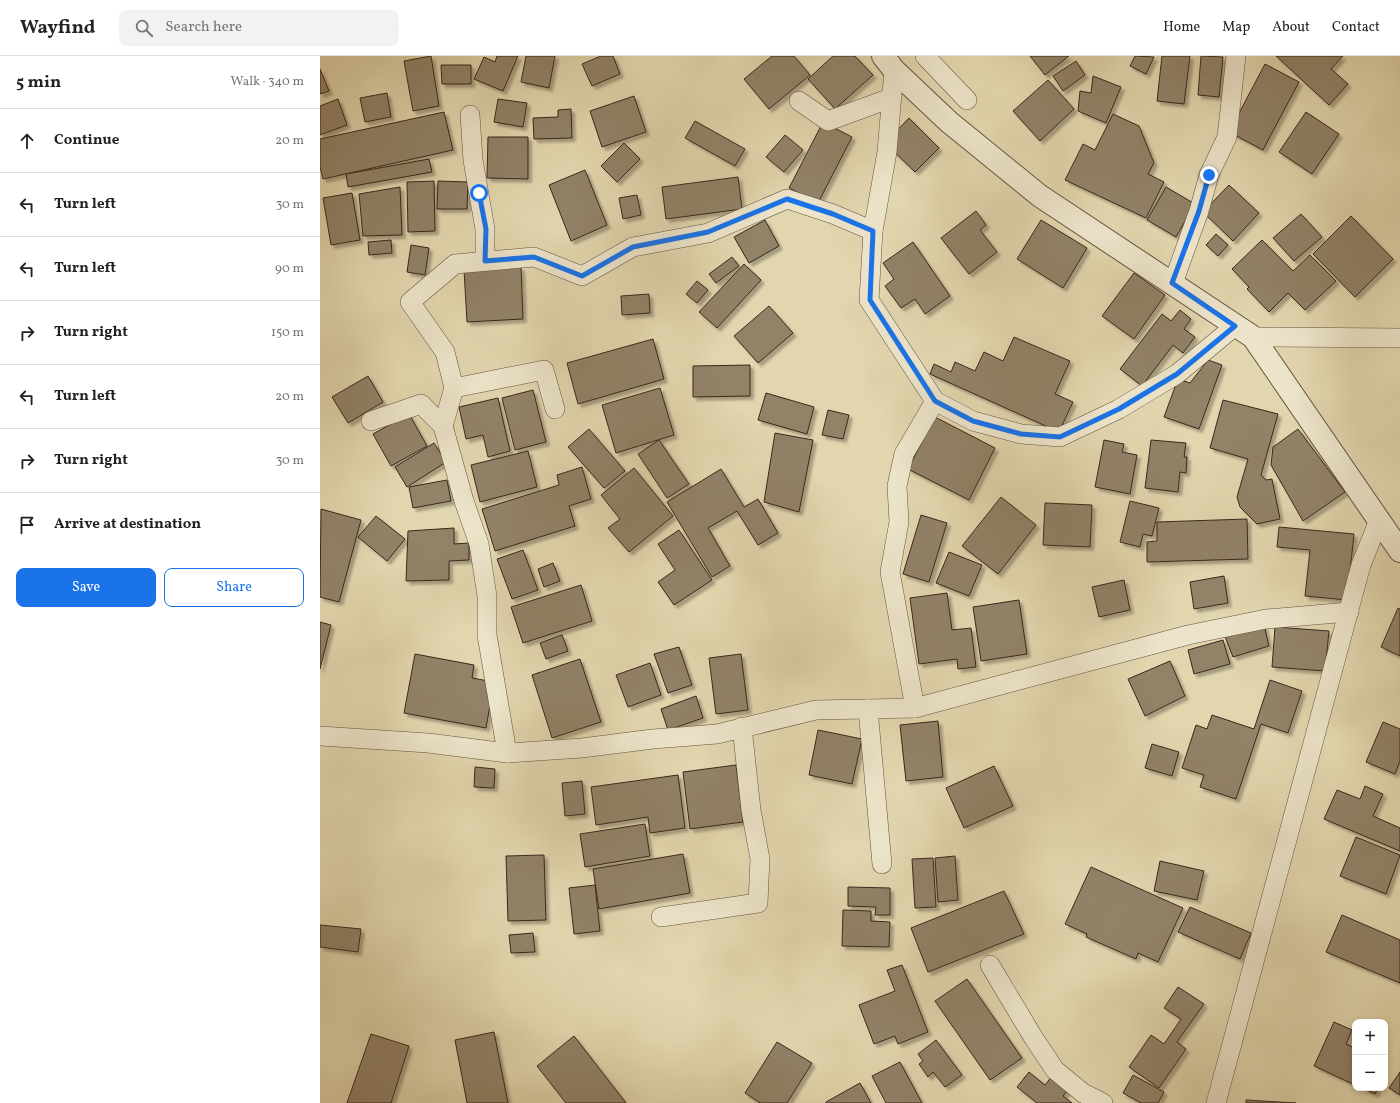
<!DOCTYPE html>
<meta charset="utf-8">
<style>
:root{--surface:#fff;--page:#f2f2f2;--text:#222;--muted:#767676;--line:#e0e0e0;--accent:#1a73e8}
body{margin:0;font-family:Vollkorn,serif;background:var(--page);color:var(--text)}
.controls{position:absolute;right:12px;bottom:12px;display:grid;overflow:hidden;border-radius:8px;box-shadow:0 2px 6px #0003}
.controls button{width:36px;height:36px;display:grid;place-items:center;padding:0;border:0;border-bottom:1px solid var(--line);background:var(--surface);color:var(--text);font:20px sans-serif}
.stop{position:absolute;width:12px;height:12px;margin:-9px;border:3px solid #1a73e8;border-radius:50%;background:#fff}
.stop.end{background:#1a73e8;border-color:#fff;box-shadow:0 1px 4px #0008}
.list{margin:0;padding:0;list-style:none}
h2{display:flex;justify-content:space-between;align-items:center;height:52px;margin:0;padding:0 16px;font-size:17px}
h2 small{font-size:13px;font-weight:400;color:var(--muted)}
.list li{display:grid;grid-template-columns:26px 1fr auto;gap:12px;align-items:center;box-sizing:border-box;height:64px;padding:0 16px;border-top:1px solid var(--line)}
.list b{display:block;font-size:15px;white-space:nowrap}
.list em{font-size:13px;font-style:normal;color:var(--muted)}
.actions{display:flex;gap:8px;padding:12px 16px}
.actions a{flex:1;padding:9px 0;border:1px solid var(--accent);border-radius:8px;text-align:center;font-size:14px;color:var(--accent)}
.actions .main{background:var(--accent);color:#fff}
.icon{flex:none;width:22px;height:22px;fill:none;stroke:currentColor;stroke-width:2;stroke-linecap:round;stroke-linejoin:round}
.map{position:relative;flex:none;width:1080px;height:1047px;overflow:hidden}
header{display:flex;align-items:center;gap:24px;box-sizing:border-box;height:56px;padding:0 20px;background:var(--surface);border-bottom:1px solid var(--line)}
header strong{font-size:19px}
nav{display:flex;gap:22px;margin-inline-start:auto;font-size:14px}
.search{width:280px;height:36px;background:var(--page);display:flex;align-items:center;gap:10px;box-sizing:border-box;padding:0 14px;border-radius:8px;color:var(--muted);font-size:15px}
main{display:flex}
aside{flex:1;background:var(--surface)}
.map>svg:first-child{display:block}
.building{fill:#918268;stroke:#39271c;filter:url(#shadow)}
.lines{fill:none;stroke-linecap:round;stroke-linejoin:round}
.minor-casing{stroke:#635340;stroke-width:20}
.tertiary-casing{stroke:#635340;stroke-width:24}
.minor{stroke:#ece4ca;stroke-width:19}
.tertiary{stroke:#ece4ca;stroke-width:22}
.route{stroke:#1a73e8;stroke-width:5}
</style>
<header>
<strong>Wayfind</strong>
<div class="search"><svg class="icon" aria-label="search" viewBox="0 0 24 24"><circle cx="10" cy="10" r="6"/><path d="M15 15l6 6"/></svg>Search here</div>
<nav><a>Home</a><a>Map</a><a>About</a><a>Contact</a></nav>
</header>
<main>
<aside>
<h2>5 min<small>Walk · 340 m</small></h2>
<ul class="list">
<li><svg class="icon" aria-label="ahead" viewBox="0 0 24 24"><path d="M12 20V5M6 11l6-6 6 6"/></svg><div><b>Continue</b></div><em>20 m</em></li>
<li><svg class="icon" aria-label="left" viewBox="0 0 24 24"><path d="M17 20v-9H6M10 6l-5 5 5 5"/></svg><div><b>Turn left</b></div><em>30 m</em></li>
<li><svg class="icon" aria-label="left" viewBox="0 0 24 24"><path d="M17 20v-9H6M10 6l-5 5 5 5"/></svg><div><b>Turn left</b></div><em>90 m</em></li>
<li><svg class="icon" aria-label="right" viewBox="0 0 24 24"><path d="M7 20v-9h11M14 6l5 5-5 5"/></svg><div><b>Turn right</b></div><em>150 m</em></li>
<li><svg class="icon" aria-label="left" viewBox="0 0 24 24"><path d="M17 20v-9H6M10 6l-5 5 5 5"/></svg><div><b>Turn left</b></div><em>20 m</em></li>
<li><svg class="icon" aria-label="right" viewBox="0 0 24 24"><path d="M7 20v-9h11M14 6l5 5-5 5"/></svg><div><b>Turn right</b></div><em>30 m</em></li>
<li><svg class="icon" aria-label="arrive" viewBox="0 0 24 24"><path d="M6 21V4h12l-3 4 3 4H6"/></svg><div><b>Arrive at destination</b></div></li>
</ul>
<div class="actions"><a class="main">Save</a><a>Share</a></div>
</aside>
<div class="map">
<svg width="1080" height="1047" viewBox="0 0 1080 1047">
<defs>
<filter id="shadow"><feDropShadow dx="3.5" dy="3.5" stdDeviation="1" flood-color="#0004"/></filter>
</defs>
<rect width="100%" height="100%" fill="#e2d6ae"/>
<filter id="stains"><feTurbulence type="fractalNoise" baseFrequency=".005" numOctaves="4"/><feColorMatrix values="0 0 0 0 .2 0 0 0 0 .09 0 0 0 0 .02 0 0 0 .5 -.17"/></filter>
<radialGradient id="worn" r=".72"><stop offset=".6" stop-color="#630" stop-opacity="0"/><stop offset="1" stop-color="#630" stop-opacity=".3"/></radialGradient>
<g class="building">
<path d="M111 0 119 50 93 55 84 5Z"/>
<path d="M177 0H198L183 35 154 23 164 1 175 6Z"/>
<path d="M206 0H235L229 32 201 26Z"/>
<path d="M281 0H293L300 18 272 30 262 8Z"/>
<path d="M452 0H474L490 19 449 53 424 23Z"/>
<path d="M513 0H535L553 19 515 53 488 23Z"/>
<path d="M710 0H749L725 19Z"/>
<path d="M815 0 834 1 826 18 810 10Z"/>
<path d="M842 0H870L864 48 837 45Z"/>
<path d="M881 0 903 1 899 41 878 39Z"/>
<path d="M956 0H1023L1011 13 1028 28 1009 49Z"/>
<path d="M756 5 765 19 743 35 733 20Z"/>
<path d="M945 8 979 26 943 94 909 76Z"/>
<path d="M121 9H151V28H122Z"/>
<path d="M0 13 9 35 0 38Z"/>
<path d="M773 20 801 31 786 67 758 55 760 35 771 37Z"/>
<path d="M728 24 754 53 720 85 693 55Z"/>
<path d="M67 37 71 61 45 66 40 42Z"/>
<path d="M314 40 326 76 282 91 270 55Z"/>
<path d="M18 43 27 69 0 79V50Z"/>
<path d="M178 43 207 47 203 71 174 66Z"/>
<path d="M251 53 252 82 214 83 213 62 238 61V54Z"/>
<path d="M124 56 133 94 3 123 0 111V83Z"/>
<path d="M986 56 1019 78 992 118 959 96Z"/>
<path d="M793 58 819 70 834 107 828 118 844 126 826 162 745 124 763 88 775 94Z"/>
<path d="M589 62 619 92 595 116 565 87Z"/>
<path d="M375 65 425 93 415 110 365 82Z"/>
<path d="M503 66 532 81 498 147 469 132Z"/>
<path d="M465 79 483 94 464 116 446 101Z"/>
<path d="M168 81H208V123L167 122Z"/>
<path d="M304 87 320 103 297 126 281 110Z"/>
<path d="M109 103 112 116 28 131 26 118Z"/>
<path d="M265 114 287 169 251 185 229 129Z"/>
<path d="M418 121 422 153 346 163 342 131Z"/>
<path d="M114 125 115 175 88 176 87 126Z"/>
<path d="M118 125 148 126 147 153H117Z"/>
<path d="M909 129 939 157 913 185 883 156Z"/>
<path d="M80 131 82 179 43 180 39 138Z"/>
<path d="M846 131 875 148 856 181 827 164Z"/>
<path d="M32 137 40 184 11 189 3 142Z"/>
<path d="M317 139 321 159 303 163 299 142Z"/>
<path d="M656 155 666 169 660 174 677 196 649 218 621 182Z"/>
<path d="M981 158 1002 181 974 205 953 182Z"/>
<path d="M1031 160 1073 203 1035 241 993 198Z"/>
<path d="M445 164 459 190 429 207 414 181Z"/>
<path d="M721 164 767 192 743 232 697 203Z"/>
<path d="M896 178 908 189 898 200 886 189Z"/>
<path d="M71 184 72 197 49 199 48 186Z"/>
<path d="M942 184 973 215 990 199 1016 225 985 254 968 237 949 256 927 233 929 231 912 213Z"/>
<path d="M593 186 630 240 605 258 595 243 581 252 565 230 574 223 563 207Z"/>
<path d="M91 189 109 192 105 219 87 216Z"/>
<path d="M412 201 419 210 396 227 389 218Z"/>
<path d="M424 208 441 224 397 272 379 256Z"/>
<path d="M201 211 203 263 147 266 144 214Z"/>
<path d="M814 217 845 239 814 283 782 260Z"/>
<path d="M377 225 388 234 377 247 366 238Z"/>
<path d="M329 238 330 257 302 259 301 240Z"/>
<path d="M449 250 473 277 438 307 414 280Z"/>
<path d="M860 254 871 263 864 273 875 281 863 297 853 289 822 330 800 313 842 258 851 265Z"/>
<path d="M694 281 750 305 735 338 753 346 739 376 610 318 614 308 631 316 635 306 655 315 664 296 683 305Z"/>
<path d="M333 283 344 323 258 348 247 307Z"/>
<path d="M888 304 902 309 879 373 844 361 858 323 870 327Z"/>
<path d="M430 309V340L373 341V310Z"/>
<path d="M48 320 63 346 28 367 12 341Z"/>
<path d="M340 332 354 379 296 397 282 349Z"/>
<path d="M213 334 226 386 195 394 182 342Z"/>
<path d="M446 337 494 351 487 378 438 364Z"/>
<path d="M178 342 190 395 168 401 163 379 146 383 139 351Z"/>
<path d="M903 344 958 358 941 419 946 424 952 423 960 463 937 468 920 451 917 441 928 403 890 392Z"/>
<path d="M508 354 529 359 523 383 502 379Z"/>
<path d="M89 358 107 390 71 410 53 378Z"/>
<path d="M615 361 675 392 649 444 588 413Z"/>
<path d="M269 373 305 415 284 432 248 391Z"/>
<path d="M978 373 1025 436 983 465 951 409 953 391Z"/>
<path d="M455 377 493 384 479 456 444 446Z"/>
<path d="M339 384 369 428 347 442 318 398Z"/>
<path d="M784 384 804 388 802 396 817 399 810 438 775 431Z"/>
<path d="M831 384 866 387 864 401H867L866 417 860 416 858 436 825 432Z"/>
<path d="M114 387 126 406 87 431 75 411Z"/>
<path d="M208 395 217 431 160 446 151 409Z"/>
<path d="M262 411 271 443 249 450 255 470 175 495 162 453 239 429 237 419Z"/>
<path d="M314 412 353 460 309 496 288 472 300 463 281 439Z"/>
<path d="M401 413 424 451 438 443 458 477 438 489 417 455 388 472 410 510 392 521 347 446Z"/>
<path d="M127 424 131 445 93 452 89 431Z"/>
<path d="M681 441 716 469 678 518 642 490Z"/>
<path d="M810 445 839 452 832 480 823 478 820 491 800 486Z"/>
<path d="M725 447 772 449 770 491 723 489Z"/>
<path d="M1 453 41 464 19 546 0 541Z"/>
<path d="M601 459 627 467 609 526 583 518Z"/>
<path d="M56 460 85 483 67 505 38 481Z"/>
<path d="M927 463 928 503 827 506V486L837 485V466Z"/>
<path d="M959 471 1034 478 1027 544 985 540 990 494 957 491Z"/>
<path d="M134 472V488L149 487V504L129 505V524L86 525 88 475Z"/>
<path d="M359 474 392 524 354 549 338 526 355 514 338 488Z"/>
<path d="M203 494 218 534 192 543 177 503Z"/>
<path d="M629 496 662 509 649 540 616 527Z"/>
<path d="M233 507 240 525 224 531 218 513Z"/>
<path d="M904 520 908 547 874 553 870 526Z"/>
<path d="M804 524 810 554 779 561 772 531Z"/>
<path d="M261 529 272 565 203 587 191 551Z"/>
<path d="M627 537 632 574 651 572 656 611 638 613 637 603 599 608 590 542Z"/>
<path d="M699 544 707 598 661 605 653 551Z"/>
<path d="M1078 552 1080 553V600L1061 591Z"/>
<path d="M0 566 11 569 0 613Z"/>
<path d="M944 569 949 590 913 601 904 578Z"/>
<path d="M955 571 1009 575 1005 615 952 611Z"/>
<path d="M242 579 248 595 226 603 220 587Z"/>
<path d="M903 584 910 608 874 618 868 594Z"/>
<path d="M359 591 372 629 348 637 334 598Z"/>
<path d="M95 598 154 609 152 622 174 626 166 672 84 657Z"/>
<path d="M421 598 428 654 396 658 389 602Z"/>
<path d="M260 603 281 666 232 682 212 619Z"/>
<path d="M850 605 865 640 825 660 808 623Z"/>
<path d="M330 607 341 639 308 651 296 619Z"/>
<path d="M950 624 982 635 968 677 941 668 916 743 880 731 884 719 862 712 876 669 887 673 892 659 934 673Z"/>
<path d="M376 640 383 662 348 674 341 653Z"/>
<path d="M618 665 623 721 586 725 580 669Z"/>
<path d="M1063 666 1080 673V705L1075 718 1046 706Z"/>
<path d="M498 674 542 683 532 728 489 719Z"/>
<path d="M832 688 859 696 852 720 825 712Z"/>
<path d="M416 709 423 766 370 773 363 716Z"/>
<path d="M674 710 693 750 644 772 626 732Z"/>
<path d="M155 711 175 713 174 732 154 731Z"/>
<path d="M358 719 365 772 330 777 328 761 276 769 271 731Z"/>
<path d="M262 725 265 758 245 760 242 727Z"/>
<path d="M1045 730 1063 738 1053 760 1080 772V795L1004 763 1017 734 1040 743Z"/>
<path d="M325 768 330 800 265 811 260 778Z"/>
<path d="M1036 781 1080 799 1066 838 1020 820Z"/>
<path d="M363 798 370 837 279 853 273 813Z"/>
<path d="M224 799 226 864 188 865 186 800Z"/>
<path d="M635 800 638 844 618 846 615 802Z"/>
<path d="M613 802 616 851 595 852 592 803Z"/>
<path d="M840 805 884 815 877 844 834 835Z"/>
<path d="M771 811 863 852 838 906 818 897 816 903 766 881 767 878 745 868Z"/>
<path d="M275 829 280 875 254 878 249 832Z"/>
<path d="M528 831 570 832V859H555L556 851 528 850Z"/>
<path d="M684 835 704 878 608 916 591 872Z"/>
<path d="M870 851 931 877 920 903 858 876Z"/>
<path d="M523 854 551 855V865L570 866 569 891 522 890Z"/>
<path d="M1022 859 1080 884V927L1006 896Z"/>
<path d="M0 869 41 873 38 896 0 891Z"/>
<path d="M213 877 215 896 191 897 189 879Z"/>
<path d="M582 909 608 976 578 988 575 980 554 988 539 949 575 935 567 914Z"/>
<path d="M647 923 702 1002 670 1024 615 945Z"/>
<path d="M858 931 884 948 857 986 866 993 839 1032 809 1011 831 979 844 988 861 963 844 952Z"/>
<path d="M1014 966 1032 974 1026 988 1035 992V1029L994 1010Z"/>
<path d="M174 976 188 1047H147L135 984Z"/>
<path d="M51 978 89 990 71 1047H27Z"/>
<path d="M254 980 306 1047H246L217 1010Z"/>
<path d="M616 984 642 1019 625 1031 613 1016 608 1021 599 1008 603 1005 598 998Z"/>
<path d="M457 986 492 1007 467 1047H440L425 1037Z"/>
<path d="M580 1006 602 1047H566L552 1020Z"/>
<path d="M709 1016 725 1029 733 1019 749 1032 743 1040 752 1047H717L697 1031Z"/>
<path d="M1080 1016V1039L1069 1032Z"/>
<path d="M813 1019 844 1036 838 1047H821L803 1037Z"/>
<path d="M540 1027 551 1047H506V1046Z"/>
<path d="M1042 1032H1058L1055 1038Z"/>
<path d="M926 1044 976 1047H926Z"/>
</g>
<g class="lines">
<g class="minor-casing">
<g id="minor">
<path d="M605 0 647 44"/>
<path d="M574 14 567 96 553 175 549 244 615 345 584 398 577 430 579 466 570 516 595 652"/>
<path d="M479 45 508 65 571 42"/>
<path d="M150 59 153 104 165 173V205"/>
<path d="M853 227 879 155 889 119 907 81 916 0"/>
<path d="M933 281 1080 282"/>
<path d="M134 332 224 314 235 353"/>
<path d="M615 345 653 365 701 378 740 381 799 353 857 318 915 270"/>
<path d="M51 365 101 348 123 370 144 445 159 488 167 540V579L187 697"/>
<path d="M123 370 134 332 125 296 90 246 135 208 214 201 262 220 313 191 388 177 467 143 513 158 553 175"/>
<path d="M548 653 562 808"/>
<path d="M0 680 108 687 187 697 262 692 333 683 397 678 496 654 595 652 868 579 946 563 1029 556"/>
<path d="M341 861 438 847 440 803 431 754 422 671"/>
<path d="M670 909 713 981 735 1014 763 1037 783 1047"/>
<path d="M896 1047 1041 509 1059 464"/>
</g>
</g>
<g class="tertiary-casing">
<path id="tertiary" d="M563 0 574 14 629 66 720 140 933 281 1080 495"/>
</g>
<use href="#minor" class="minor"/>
<use href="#tertiary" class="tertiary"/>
</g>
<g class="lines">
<path class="route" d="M159 137 166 173 165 205 214 201 262 220 313 191 388 176 467 143 513 158 553 175 550 244 615 345 653 365 701 378 740 381 799 353 857 318 915 270 852 227 879 155 889 119"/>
</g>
<rect width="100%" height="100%" filter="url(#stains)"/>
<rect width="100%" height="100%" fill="url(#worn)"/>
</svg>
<div class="controls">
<button>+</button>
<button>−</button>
</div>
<div class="stop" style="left:159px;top:137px"></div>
<div class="stop end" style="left:889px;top:119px"></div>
</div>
</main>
